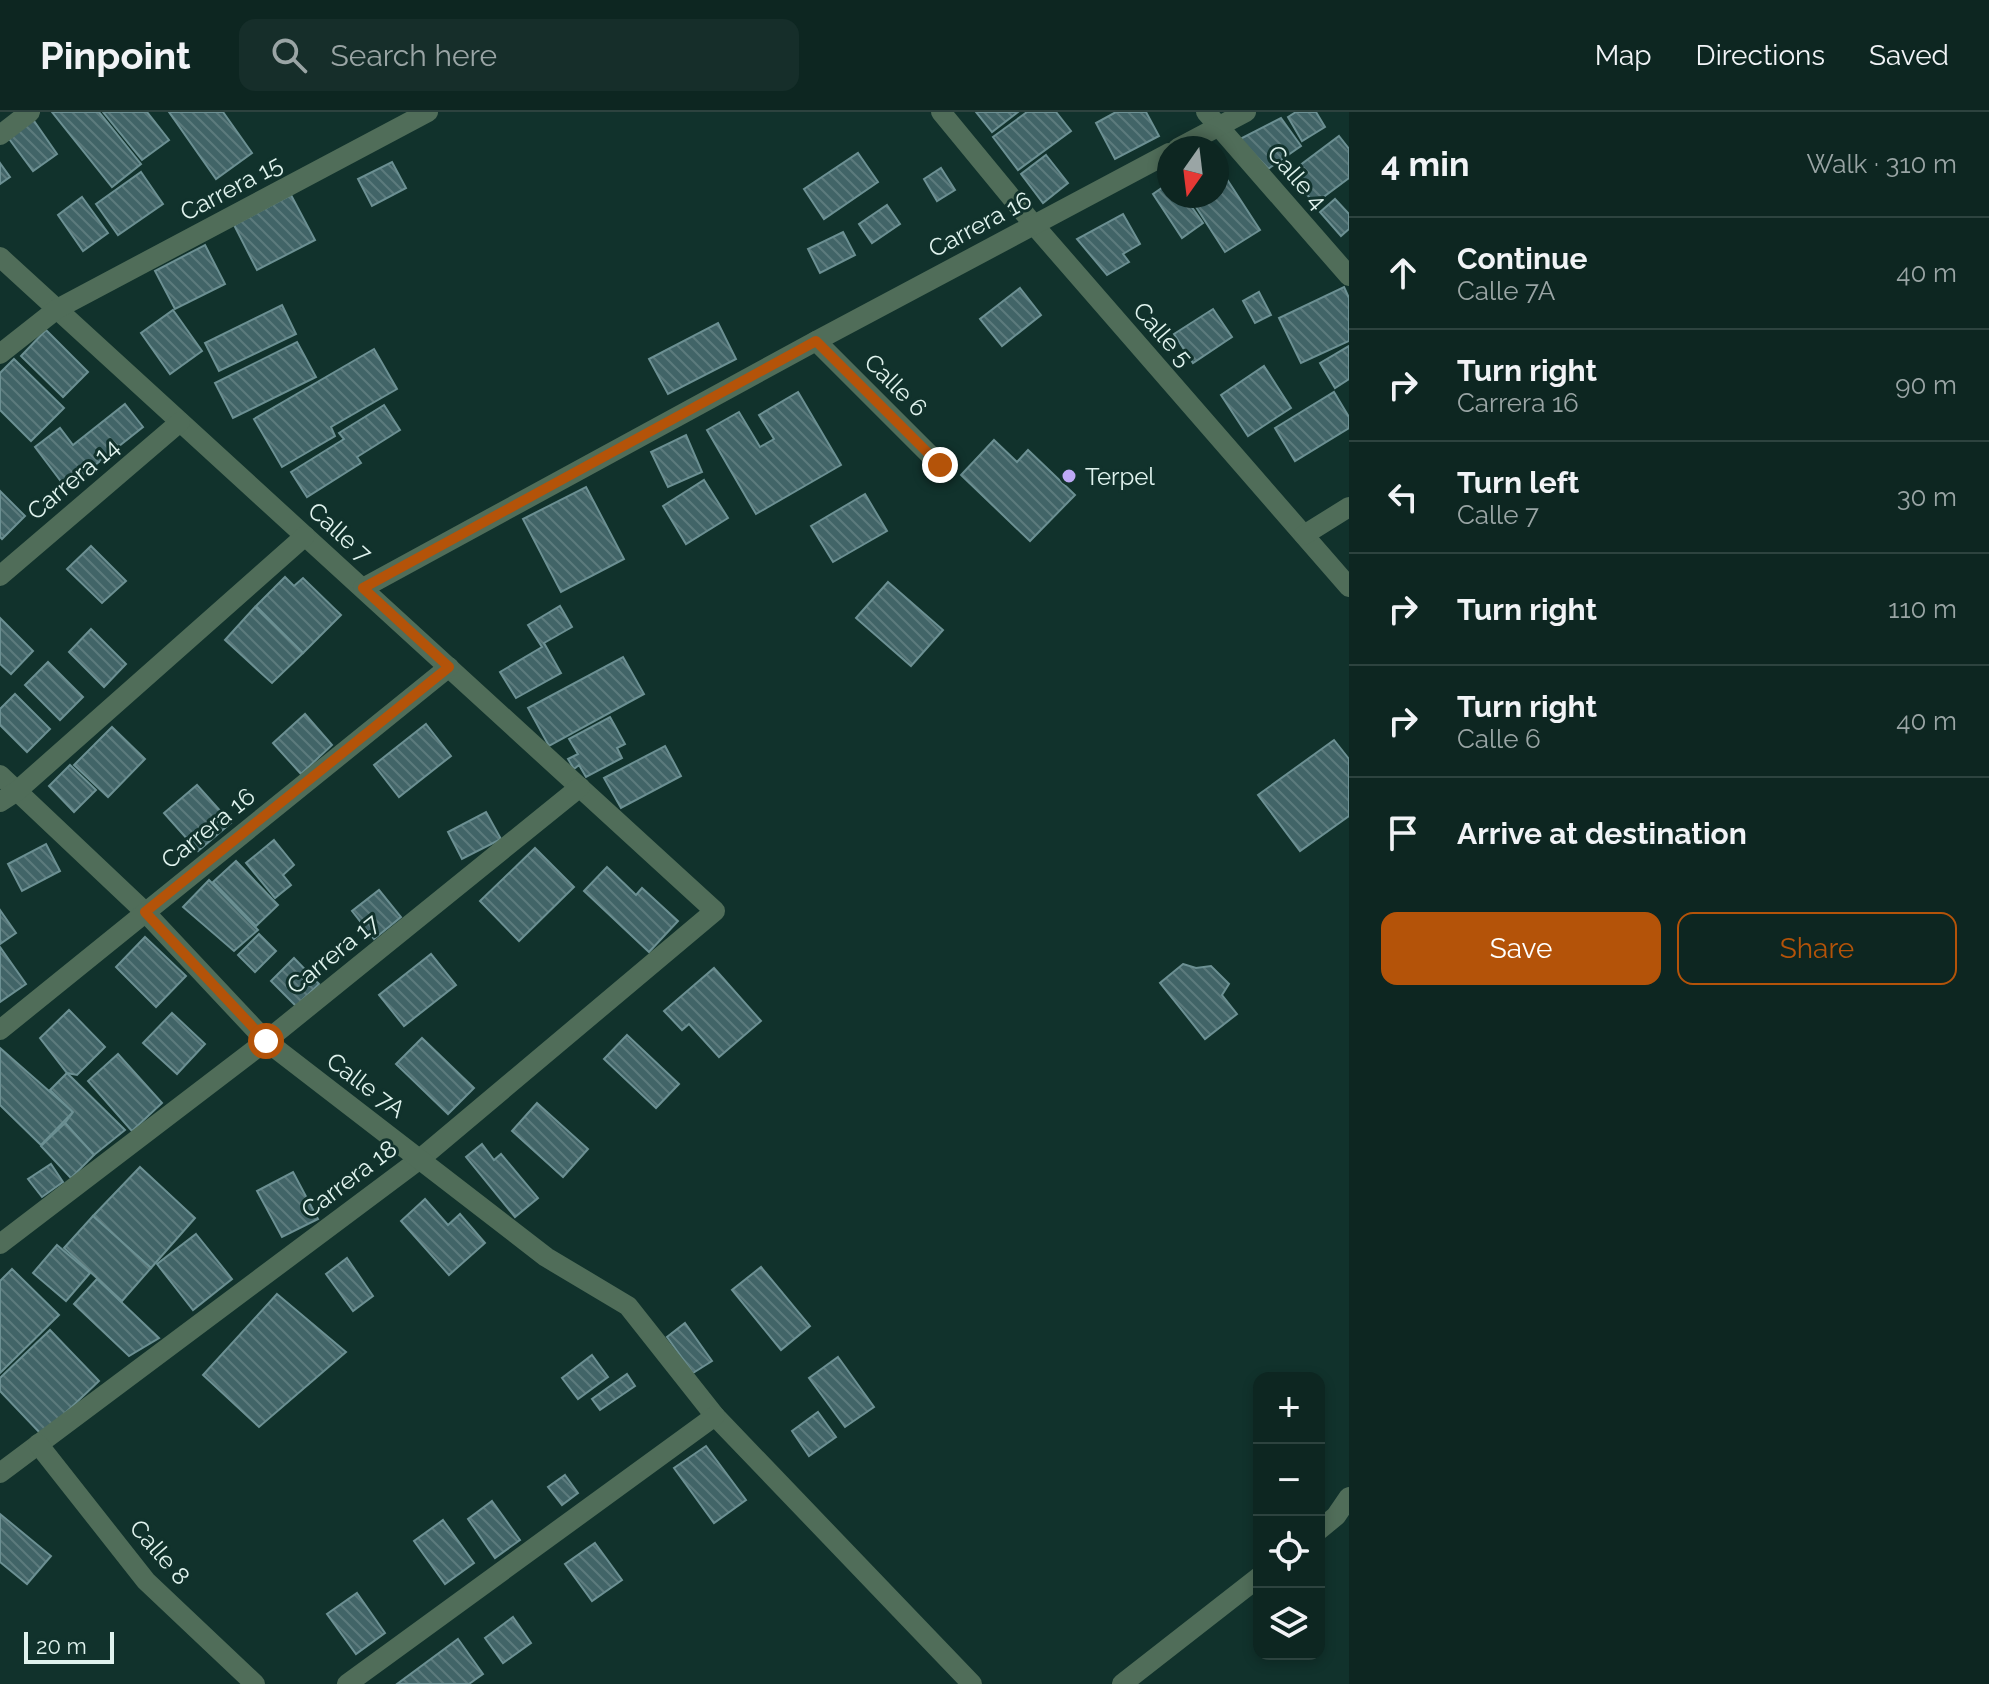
<!DOCTYPE html>
<meta charset="utf-8">
<style>
:root{--surface:#0d2621;--page:#162e2a;--text:#f1f3f6;--muted:#9aa5a5;--line:#2d433f;--accent:#b45309}
body{margin:0;font-family:Raleway,sans-serif;background:var(--page);color:var(--text)}
.controls{position:absolute;right:24px;bottom:24px;display:grid;overflow:hidden;border-radius:16px;box-shadow:0 4px 12px #0003}
.controls button{width:72px;height:72px;display:grid;place-items:center;padding:0;border:0;border-bottom:2px solid var(--line);background:var(--surface);color:var(--text);font:40px sans-serif}
.compass{position:absolute;left:1157px;top:24px;width:72px;height:72px;border-radius:50%;background:var(--surface);box-shadow:0 4px 12px #0003;rotate:194deg}
.scale{position:absolute;left:24px;bottom:20px;width:90px;box-sizing:border-box;padding-left:8px;border:4px solid #e0f3ee;border-top:0;font-size:22px;line-height:28px;white-space:nowrap;color:#e0f3ee;-webkit-text-stroke:6px #11322c;paint-order:stroke}
.stop{position:absolute;width:24px;height:24px;margin:-18px;border:6px solid #b45309;border-radius:50%;background:#fff}
.stop.end{background:#b45309;border-color:#fff;box-shadow:0 2px 8px #0008}
.list{margin:0;padding:0;list-style:none}
h2{display:flex;justify-content:space-between;align-items:center;height:104px;margin:0;padding:0 32px;font-size:34px}
h2 small{font-size:26px;font-weight:400;color:var(--muted)}
.list li{display:grid;grid-template-columns:52px 1fr auto;gap:24px;align-items:center;box-sizing:border-box;height:112px;padding:0 32px;border-top:2px solid var(--line)}
.list b{display:block;font-size:30px;white-space:nowrap}
.list p{margin:0;font-size:26px;white-space:nowrap;color:var(--muted)}
.list em{font-size:26px;font-style:normal;color:var(--muted)}
.actions{display:flex;gap:16px;padding:24px 32px}
.actions a{flex:1;padding:18px 0;border:2px solid var(--accent);border-radius:16px;text-align:center;font-size:28px;color:var(--accent)}
.actions .main{background:var(--accent);color:#fff}
.icon{flex:none;width:44px;height:44px;fill:none;stroke:currentColor;stroke-width:2;stroke-linecap:round;stroke-linejoin:round}
.map{position:relative;flex:none;width:1349px;height:1572px;overflow:hidden}
header{display:flex;align-items:center;gap:48px;box-sizing:border-box;height:112px;padding:0 40px;background:var(--surface);border-bottom:2px solid var(--line)}
header strong{font-size:38px}
nav{display:flex;gap:44px;margin-inline-start:auto;font-size:28px}
.search{width:560px;height:72px;background:var(--page);display:flex;align-items:center;gap:20px;box-sizing:border-box;padding:0 28px;border-radius:16px;color:var(--muted);font-size:30px}
main{display:flex}
aside{flex:1;background:var(--surface)}
.map>svg:first-child{display:block}
.building{fill:url(#building-back-hatch);stroke:#6c9093;stroke-width:2}
.lines{fill:none;stroke-linecap:round;stroke-linejoin:round}
.street{stroke:#506d59;stroke-width:20}
.route{stroke:#b45309;stroke-width:10}
.poi-dot{fill:#bda9f5;stroke:#11322c;stroke-width:3}
.labels{text-anchor:middle;dominant-baseline:central;stroke-width:6;stroke-linejoin:round;paint-order:stroke}
.street-label{font-size:24px;fill:#e0f3ee;stroke:#11322c}
.poi-label{font-size:24px;fill:#e0f3ee;stroke:#11322c;text-anchor:start}
</style>
<header>
<strong>Pinpoint</strong>
<div class="search"><svg class="icon" aria-label="search" viewBox="0 0 24 24"><circle cx="10" cy="10" r="6"/><path d="M15 15l6 6"/></svg>Search here</div>
<nav><a>Map</a><a>Directions</a><a>Saved</a></nav>
</header>
<main>
<div class="map">
<svg width="1349" height="1572" viewBox="0 0 1349 1572">
<defs>
<pattern id="building-back-hatch" width="6" height="6" patternUnits="userSpaceOnUse" patternTransform="scale(2)"><rect width="6" height="6" fill="#416467"/><path d="M-1 5l2 2M0 0l6 6M5-1l2 2" fill="none" stroke="#5c7b7d"/></pattern>
</defs>
<rect width="100%" height="100%" fill="#11322c"/>
<g class="building">
<path d="M52 0H99L141 52 112 75Z"/>
<path d="M103 0H147L169 28 142 48Z"/>
<path d="M169 0H223L252 41 216 67Z"/>
<path d="M976 0H1018L992 20Z"/>
<path d="M1027 0H1056L1071 19 1018 58 993 25Z"/>
<path d="M1116 0H1146L1159 24 1115 47 1096 11Z"/>
<path d="M1296 0H1316L1325 15 1302 29 1288 5Z"/>
<path d="M32 6 57 42 33 59 7 24Z"/>
<path d="M1281 6 1301 34 1268 57 1240 27Z"/>
<path d="M1339 24 1349 37V66L1314 92 1291 60Z"/>
<path d="M858 41 878 70 824 107 804 77Z"/>
<path d="M1046 43 1068 71 1043 91 1021 62Z"/>
<path d="M392 50 406 76 372 94 358 67Z"/>
<path d="M0 51 10 65 0 72Z"/>
<path d="M1217 52 1260 118 1225 140 1189 84H1217Z"/>
<path d="M941 56 955 78 937 89 924 67Z"/>
<path d="M141 60 163 92 118 123 96 92Z"/>
<path d="M1169 71V84H1184L1203 111 1182 126 1153 82Z"/>
<path d="M291 83 315 128 257 158 234 113Z"/>
<path d="M82 85 108 121 83 139 58 103Z"/>
<path d="M1335 87 1349 102V117L1341 124 1320 100Z"/>
<path d="M887 93 900 112 872 131 859 112Z"/>
<path d="M1123 102 1140 132 1123 142 1129 150 1107 163 1077 127Z"/>
<path d="M843 120 855 143 820 161 808 137Z"/>
<path d="M205 133 225 172 175 197 155 159Z"/>
<path d="M1344 175 1349 186V229L1301 251 1279 206Z"/>
<path d="M1020 176 1041 203 1002 234 980 207Z"/>
<path d="M1259 180 1271 203 1255 211 1243 189Z"/>
<path d="M282 193 296 222 219 259 205 231Z"/>
<path d="M1213 197 1232 225 1193 251 1174 222Z"/>
<path d="M173 198 202 239 170 262 141 221Z"/>
<path d="M718 211 736 247 668 282 649 247Z"/>
<path d="M46 218 88 260 63 285 21 244Z"/>
<path d="M297 230 316 265 233 306 215 271Z"/>
<path d="M1349 234V267L1335 276 1320 251Z"/>
<path d="M374 237 397 277 331 315 335 324 282 355 254 307Z"/>
<path d="M14 247 64 296 31 329 0 298V261Z"/>
<path d="M1264 254 1291 296 1248 324 1221 283Z"/>
<path d="M798 280 841 353 756 402 707 318 739 300 760 335 774 327 759 303Z"/>
<path d="M1334 280 1349 305V316L1295 349 1275 316Z"/>
<path d="M125 292 143 315 66 376 35 335 60 316 73 333Z"/>
<path d="M384 293 400 318 357 345 361 351 307 385 291 360 344 327 339 321Z"/>
<path d="M686 323 702 360 668 375 651 340Z"/>
<path d="M994 328 1017 350 1028 338 1075 383 1030 429 961 363Z"/>
<path d="M704 368 728 406 686 432 663 394Z"/>
<path d="M586 375 624 447 561 480 523 407Z"/>
<path d="M0 379 25 404 2 427 0 425Z"/>
<path d="M865 382 887 419 833 450 811 414Z"/>
<path d="M91 434 126 469 102 491 67 457Z"/>
<path d="M285 465 294 474 303 466 341 503 303 541 256 494Z"/>
<path d="M888 470 943 518 911 554 856 506Z"/>
<path d="M560 494 572 515 544 531 561 561 516 586 500 560 542 535 528 513Z"/>
<path d="M255 495 303 541 272 571 225 528Z"/>
<path d="M0 506 33 539 11 562 0 552Z"/>
<path d="M91 517 126 552 104 575 69 540Z"/>
<path d="M623 545 644 582 549 634 528 596Z"/>
<path d="M48 550 83 585 60 608 25 573Z"/>
<path d="M15 582 50 617 27 640 0 613V597Z"/>
<path d="M305 602 332 633 301 662 273 631Z"/>
<path d="M610 605 625 632 617 636 622 646 586 665 579 653 574 657 568 647 578 642 569 627Z"/>
<path d="M426 612 451 644 399 685 374 653Z"/>
<path d="M112 615 145 647 108 685 74 653Z"/>
<path d="M1334 628 1349 647V704L1300 739 1258 683Z"/>
<path d="M665 634 681 664 621 696 604 666Z"/>
<path d="M70 653 96 678 74 700 49 674Z"/>
<path d="M197 673 231 711 198 739 164 701Z"/>
<path d="M486 700 501 727 462 747 448 720Z"/>
<path d="M274 728 294 753 283 763 291 773 275 786 246 751Z"/>
<path d="M46 732 60 759 22 779 8 752Z"/>
<path d="M535 736 574 775 519 829 480 789Z"/>
<path d="M236 749 278 793 256 814 213 770Z"/>
<path d="M607 755 636 783 642 776 678 809 649 840 584 779Z"/>
<path d="M209 768 258 818 234 839 183 795Z"/>
<path d="M379 778 401 805 374 827 352 799Z"/>
<path d="M0 798 16 821 0 832Z"/>
<path d="M259 822 276 839 255 860 238 843Z"/>
<path d="M145 825 186 864 156 895 116 855Z"/>
<path d="M0 835 26 872 0 890Z"/>
<path d="M431 842 456 873 404 914 379 883Z"/>
<path d="M294 846 319 872 296 894 271 869Z"/>
<path d="M1183 852 1196 856 1211 854 1229 872 1222 883 1237 902 1205 927 1160 871Z"/>
<path d="M714 856 761 909 719 945 689 912 682 918 664 899Z"/>
<path d="M69 898 105 935 77 963 67 961 40 926Z"/>
<path d="M172 901 205 932 177 962 143 931Z"/>
<path d="M627 923 679 972 656 996 604 947Z"/>
<path d="M422 926 474 976 448 1002 396 952Z"/>
<path d="M0 936 73 1000 41 1033 0 993Z"/>
<path d="M118 942 162 991 132 1019 88 969Z"/>
<path d="M67 961 125 1018 94 1043 65 1011 73 1000 50 978Z"/>
<path d="M537 991 588 1037 563 1065 512 1019Z"/>
<path d="M65 1011 94 1043 71 1066 41 1034Z"/>
<path d="M482 1032 494 1048 501 1042 538 1086 515 1105 466 1045Z"/>
<path d="M51 1052 63 1070 42 1085 28 1067Z"/>
<path d="M140 1055 195 1106 151 1156 93 1104Z"/>
<path d="M293 1060 318 1107 282 1125 257 1079Z"/>
<path d="M425 1087 448 1113 460 1102 485 1131 449 1163 401 1109Z"/>
<path d="M93 1104 151 1156 122 1189 64 1136Z"/>
<path d="M196 1122 232 1167 193 1198 157 1152Z"/>
<path d="M57 1133 90 1161 66 1189 33 1161Z"/>
<path d="M347 1146 373 1184 353 1199 326 1162Z"/>
<path d="M761 1155 810 1214 781 1238 732 1178Z"/>
<path d="M12 1157 59 1203 0 1261V1169Z"/>
<path d="M97 1167 159 1226 129 1244 74 1192Z"/>
<path d="M277 1182 346 1240 259 1315 203 1263Z"/>
<path d="M685 1211 712 1249 693 1261 667 1225Z"/>
<path d="M50 1218 99 1269 42 1323 0 1279V1266Z"/>
<path d="M592 1243 608 1265 578 1287 562 1266Z"/>
<path d="M838 1245 874 1295 845 1315 809 1266Z"/>
<path d="M627 1262 635 1274 600 1298 592 1287Z"/>
<path d="M818 1300 836 1325 809 1344 792 1319Z"/>
<path d="M706 1334 746 1388 714 1411 674 1356Z"/>
<path d="M565 1363 578 1381 562 1393 548 1375Z"/>
<path d="M492 1389 520 1428 495 1446 468 1407Z"/>
<path d="M0 1402 51 1444 27 1472 0 1450Z"/>
<path d="M443 1408 474 1451 445 1472 414 1429Z"/>
<path d="M595 1431 622 1468 592 1489 565 1452Z"/>
<path d="M357 1481 385 1521 356 1542 327 1502Z"/>
<path d="M513 1505 531 1531 503 1551 485 1526Z"/>
<path d="M458 1527 483 1562 469 1572H397Z"/>
</g>
<g class="lines">
<g class="street">
<path d="M941 0 1034 113 1349 475"/>
<path d="M1206 0 1349 164"/>
<path d="M0 23 30 0"/>
<path d="M1178 36 1246 0"/>
<path d="M0 145 715 799 420 1047 0 1361"/>
<path d="M816 229 940 353"/>
<path d="M0 242 57 197 428 0"/>
<path d="M1304 423 1349 395"/>
<path d="M0 464 180 310"/>
<path d="M363 476 816 229 1169 41"/>
<path d="M0 663 145 800 266 929 546 1145 628 1194 715 1304 972 1572"/>
<path d="M0 690 17 679 305 424"/>
<path d="M0 918 449 555"/>
<path d="M0 1132 266 929 580 675"/>
<path d="M38 1332 146 1469 255 1572"/>
<path d="M1319 1418 1336 1404 1349 1385"/>
<path d="M347 1572 715 1304"/>
<path d="M1122 1572 1259 1465"/>
</g>
</g>
<g class="lines">
<path class="route" d="M266 929 145 800 449 555 363 476 816 229 940 353"/>
</g>
<circle class="poi-dot" cx="1069" cy="364" r="8"/>
<g class="labels">
<g class="street-label">
<text transform="translate(1297 65) rotate(49)">Calle 4</text>
<text transform="translate(231 76) rotate(-28)">Carrera 15</text>
<text transform="translate(980 112) rotate(-28)">Carrera 16</text>
<text transform="translate(1163 222) rotate(49)">Calle 5</text>
<text transform="translate(896 273) rotate(45)">Calle 6</text>
<text transform="translate(73 367) rotate(-40)">Carrera 14</text>
<text transform="translate(340 420) rotate(42)">Calle 7</text>
<text transform="translate(208 716) rotate(-39)">Carrera 16</text>
<text transform="translate(333 842) rotate(-39)">Carrera 17</text>
<text transform="translate(366 973) rotate(37)">Calle 7A</text>
<text transform="translate(349 1067) rotate(-37)">Carrera 18</text>
<text transform="translate(160 1440) rotate(49)">Calle 8</text>
</g>
<g class="poi-label">
<text x="1085" y="364">Terpel</text>
</g>
</g>
</svg>
<div class="controls">
<button>+</button>
<button>−</button>
<button><svg class="icon" aria-label="locate" viewBox="0 0 24 24"><circle cx="12" cy="12" r="6"/><path d="M12 2v4M12 18v4M2 12h4M18 12h4"/></svg></button>
<button><svg class="icon" aria-label="layers" viewBox="0 0 24 24"><path d="M12 4l9 5-9 5-9-5zM3 14l9 5 9-5"/></svg></button>
</div>
<svg class="compass" viewBox="-18 -18 36 36"><path d="M0-13l5 13h-10z" fill="#e53935"/><path d="M0 13l5-13h-10z" fill="#9aa5a5"/></svg>
<div class="scale">20 m</div>
<div class="stop" style="left:266px;top:929px"></div>
<div class="stop end" style="left:940px;top:353px"></div>
</div>
<aside>
<h2>4 min<small>Walk · 310 m</small></h2>
<ul class="list">
<li><svg class="icon" aria-label="ahead" viewBox="0 0 24 24"><path d="M12 20V5M6 11l6-6 6 6"/></svg><div><b>Continue</b><p>Calle 7A</p></div><em>40 m</em></li>
<li><svg class="icon" aria-label="right" viewBox="0 0 24 24"><path d="M7 20v-9h11M14 6l5 5-5 5"/></svg><div><b>Turn right</b><p>Carrera 16</p></div><em>90 m</em></li>
<li><svg class="icon" aria-label="left" viewBox="0 0 24 24"><path d="M17 20v-9H6M10 6l-5 5 5 5"/></svg><div><b>Turn left</b><p>Calle 7</p></div><em>30 m</em></li>
<li><svg class="icon" aria-label="right" viewBox="0 0 24 24"><path d="M7 20v-9h11M14 6l5 5-5 5"/></svg><div><b>Turn right</b></div><em>110 m</em></li>
<li><svg class="icon" aria-label="right" viewBox="0 0 24 24"><path d="M7 20v-9h11M14 6l5 5-5 5"/></svg><div><b>Turn right</b><p>Calle 6</p></div><em>40 m</em></li>
<li><svg class="icon" aria-label="arrive" viewBox="0 0 24 24"><path d="M6 21V4h12l-3 4 3 4H6"/></svg><div><b>Arrive at destination</b></div></li>
</ul>
<div class="actions"><a class="main">Save</a><a>Share</a></div>
</aside>
</main>
